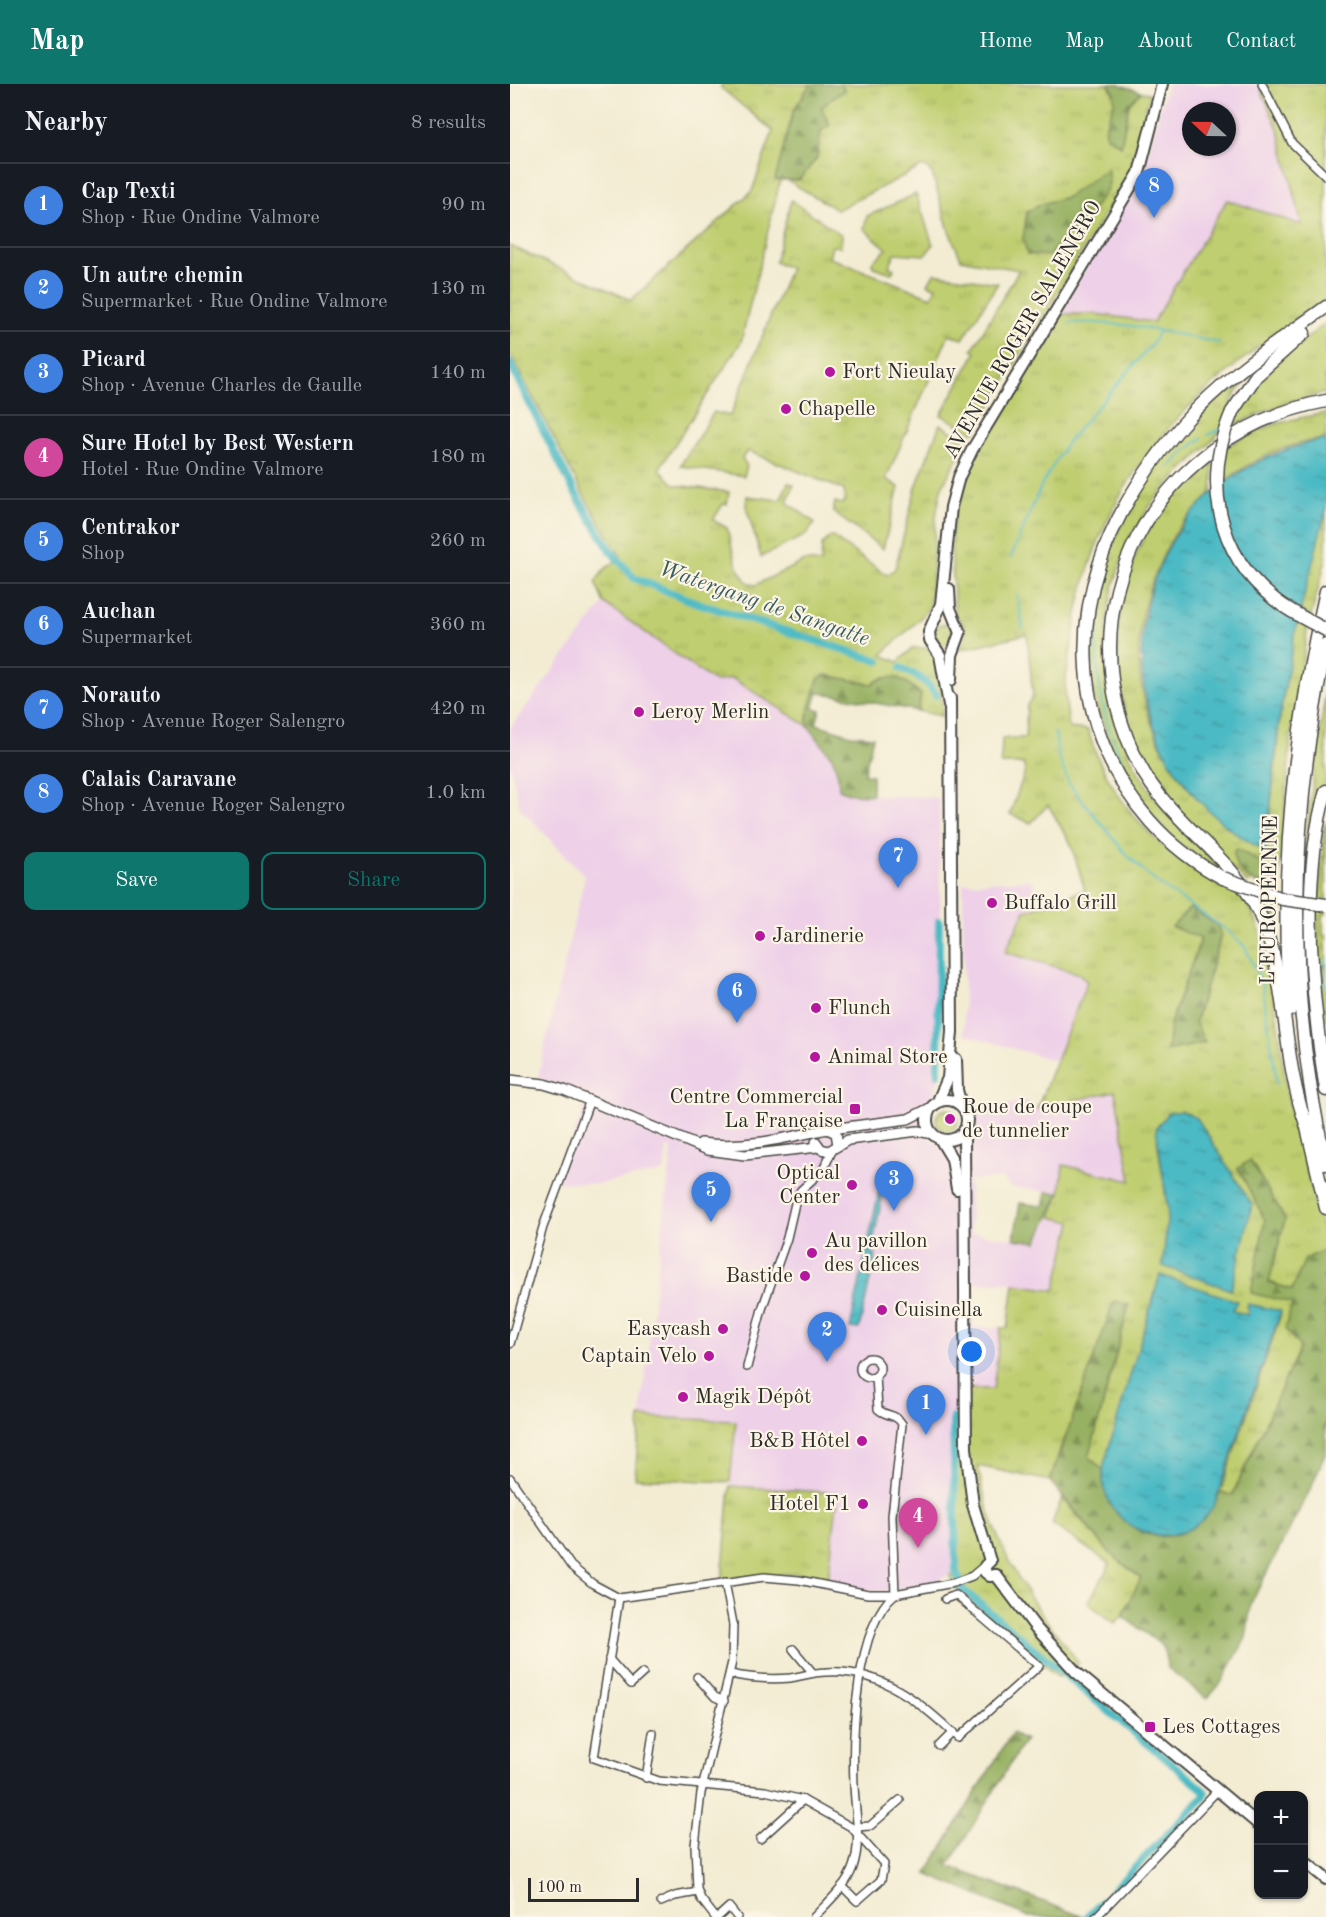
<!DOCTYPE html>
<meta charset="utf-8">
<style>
:root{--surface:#171b24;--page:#242831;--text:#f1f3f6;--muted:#9ea1a6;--line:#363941;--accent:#0f766e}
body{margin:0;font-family:"Old Standard TT",serif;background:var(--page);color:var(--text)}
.controls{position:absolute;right:18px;bottom:18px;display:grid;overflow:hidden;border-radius:12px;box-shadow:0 2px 4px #0004}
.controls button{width:54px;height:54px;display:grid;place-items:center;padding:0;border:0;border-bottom:2px solid var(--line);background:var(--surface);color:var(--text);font:30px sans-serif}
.compass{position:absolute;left:672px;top:18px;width:54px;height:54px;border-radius:50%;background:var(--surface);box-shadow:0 2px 4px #0004;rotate:292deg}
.scale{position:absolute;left:18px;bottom:15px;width:111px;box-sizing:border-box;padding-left:6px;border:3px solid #2b2b2b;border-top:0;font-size:16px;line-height:21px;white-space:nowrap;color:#2b2b2b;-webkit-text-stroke:4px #fcf5e5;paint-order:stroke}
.you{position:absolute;left:462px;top:1268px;width:21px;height:21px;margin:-15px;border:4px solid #fff;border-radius:50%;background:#1a73e8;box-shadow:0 0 0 9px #1a73e833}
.badge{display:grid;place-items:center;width:39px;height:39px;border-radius:50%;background:var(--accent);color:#fff;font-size:20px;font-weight:700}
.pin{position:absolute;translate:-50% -50px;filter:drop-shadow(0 2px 3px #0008)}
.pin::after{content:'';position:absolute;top:32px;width:21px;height:18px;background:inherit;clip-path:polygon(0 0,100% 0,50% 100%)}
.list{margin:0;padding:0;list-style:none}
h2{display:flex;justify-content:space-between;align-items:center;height:78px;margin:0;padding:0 24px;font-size:26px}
h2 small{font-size:20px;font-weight:400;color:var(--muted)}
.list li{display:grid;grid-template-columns:39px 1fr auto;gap:18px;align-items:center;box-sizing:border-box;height:84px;padding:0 24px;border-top:2px solid var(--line)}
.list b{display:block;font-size:22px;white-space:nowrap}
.list p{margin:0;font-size:20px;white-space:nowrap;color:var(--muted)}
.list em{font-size:20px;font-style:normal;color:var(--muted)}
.actions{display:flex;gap:12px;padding:18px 24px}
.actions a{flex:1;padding:14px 0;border:2px solid var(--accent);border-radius:12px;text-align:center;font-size:21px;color:var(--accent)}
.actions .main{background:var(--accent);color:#fff}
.map{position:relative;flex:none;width:816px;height:1833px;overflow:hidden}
header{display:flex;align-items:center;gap:36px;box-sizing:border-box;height:84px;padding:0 30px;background:var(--accent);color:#fff}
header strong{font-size:28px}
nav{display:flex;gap:33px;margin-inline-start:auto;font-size:21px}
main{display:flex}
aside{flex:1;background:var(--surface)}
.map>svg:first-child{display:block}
.built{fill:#eed0e8;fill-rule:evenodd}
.grass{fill:url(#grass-tufts);stroke:#757c4e;stroke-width:1.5;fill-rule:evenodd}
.forest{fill:url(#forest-firs);stroke:#616e46;stroke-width:1.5}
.water{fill:url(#water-ripples);stroke:#3c7278;stroke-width:1.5}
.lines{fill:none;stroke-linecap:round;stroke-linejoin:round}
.stream{stroke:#4cbac4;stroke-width:2}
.canal{stroke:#4cbac4;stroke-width:8}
.minor-casing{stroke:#494844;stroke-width:10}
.tertiary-casing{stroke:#494844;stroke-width:12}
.secondary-casing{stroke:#494844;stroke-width:14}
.motorway-casing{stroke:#494844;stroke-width:15}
.minor{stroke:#fff;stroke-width:7}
.tertiary{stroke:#fff;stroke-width:9}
.secondary{stroke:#fff;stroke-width:10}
.motorway{stroke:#fff;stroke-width:12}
.motorway-bridge-casing{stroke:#494844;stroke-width:15;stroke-linecap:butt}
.motorway-bridge{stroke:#fff;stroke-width:12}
.poi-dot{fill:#b5179e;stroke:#fcf5e5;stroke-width:2}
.labels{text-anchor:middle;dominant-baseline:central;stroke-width:4.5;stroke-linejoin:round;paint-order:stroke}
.street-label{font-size:21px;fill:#2b2b2b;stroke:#fcf5e5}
.poi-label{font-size:21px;fill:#2b2b2b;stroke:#fcf5e5;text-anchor:start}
.water-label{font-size:22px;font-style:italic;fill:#375d61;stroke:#fcf5e5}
</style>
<header>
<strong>Map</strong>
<nav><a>Home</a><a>Map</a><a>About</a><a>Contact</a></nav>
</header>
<main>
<aside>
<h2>Nearby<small>8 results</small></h2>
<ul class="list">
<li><span class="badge" style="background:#3f7fe0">1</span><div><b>Cap Texti</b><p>Shop · Rue Ondine Valmore</p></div><em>90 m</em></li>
<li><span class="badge" style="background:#3f7fe0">2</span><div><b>Un autre chemin</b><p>Supermarket · Rue Ondine Valmore</p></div><em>130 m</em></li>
<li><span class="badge" style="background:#3f7fe0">3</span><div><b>Picard</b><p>Shop · Avenue Charles de Gaulle</p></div><em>140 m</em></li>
<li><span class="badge" style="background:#d1479c">4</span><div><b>Sure Hotel by Best Western</b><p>Hotel · Rue Ondine Valmore</p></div><em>180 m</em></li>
<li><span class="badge" style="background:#3f7fe0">5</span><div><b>Centrakor</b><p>Shop</p></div><em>260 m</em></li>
<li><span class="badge" style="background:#3f7fe0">6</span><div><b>Auchan</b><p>Supermarket</p></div><em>360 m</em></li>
<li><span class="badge" style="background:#3f7fe0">7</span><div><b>Norauto</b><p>Shop · Avenue Roger Salengro</p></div><em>420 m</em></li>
<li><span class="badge" style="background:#3f7fe0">8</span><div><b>Calais Caravane</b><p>Shop · Avenue Roger Salengro</p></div><em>1.0 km</em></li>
</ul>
<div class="actions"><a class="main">Save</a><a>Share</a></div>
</aside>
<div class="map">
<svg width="816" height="1833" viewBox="0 0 816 1833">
<defs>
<pattern id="grass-tufts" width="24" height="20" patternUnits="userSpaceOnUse" patternTransform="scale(1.5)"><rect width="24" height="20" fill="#bfce70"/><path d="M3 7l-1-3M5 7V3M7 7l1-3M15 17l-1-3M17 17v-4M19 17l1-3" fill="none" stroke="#a4b161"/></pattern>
<pattern id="forest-firs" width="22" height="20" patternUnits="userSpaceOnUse" patternTransform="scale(1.5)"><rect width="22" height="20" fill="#97b162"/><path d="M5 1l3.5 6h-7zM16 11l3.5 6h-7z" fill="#7b9051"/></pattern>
<pattern id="water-ripples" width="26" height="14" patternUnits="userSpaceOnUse" patternTransform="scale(1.5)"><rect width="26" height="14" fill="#4cbac4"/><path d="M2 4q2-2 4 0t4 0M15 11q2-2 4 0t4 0" fill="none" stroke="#3f979f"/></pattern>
</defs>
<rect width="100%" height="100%" fill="#fcf5e5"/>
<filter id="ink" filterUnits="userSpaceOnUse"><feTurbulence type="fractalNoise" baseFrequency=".0167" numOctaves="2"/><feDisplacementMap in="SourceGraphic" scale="12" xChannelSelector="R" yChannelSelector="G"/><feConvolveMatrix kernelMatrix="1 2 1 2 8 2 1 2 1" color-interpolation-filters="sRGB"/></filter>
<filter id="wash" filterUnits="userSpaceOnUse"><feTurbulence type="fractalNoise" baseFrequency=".008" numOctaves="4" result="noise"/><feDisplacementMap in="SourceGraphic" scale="24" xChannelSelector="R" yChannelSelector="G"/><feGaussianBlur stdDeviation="1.35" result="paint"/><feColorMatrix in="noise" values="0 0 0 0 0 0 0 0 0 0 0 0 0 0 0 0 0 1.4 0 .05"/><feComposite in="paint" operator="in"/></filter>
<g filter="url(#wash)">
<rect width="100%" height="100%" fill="#f3ecd3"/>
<g class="built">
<path d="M657 0H748L769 47 793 141 717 116 643 238 585 230H549L632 92ZM681 27H717V63H681Z"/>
<path d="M94 519 205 597 222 594 299 643 323 675 328 691 342 710 429 714 432 983 424 1010 410 1025 413 1050 429 1060 443 1062 456 1055 467 1026 516 1017 527 1025 605 1006 622 1097 553 1081 550 1109 501 1103 492 1094 459 1096 461 1149 527 1158 541 1133 562 1138 545 1207 496 1198 464 1199V1242L491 1244 483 1305 450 1306 446 1351 449 1487 413 1502 379 1507 354 1506 318 1497 327 1409 220 1402 226 1337 130 1333 162 1065 157 1063 154 1088 87 1100 47 1098 75 1020 28 992 75 792 10 724 0 680V644Z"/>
<path d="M523 796 526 824 515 827 495 868 570 890 577 898 546 977 454 950 453 799Z"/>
</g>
<g class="grass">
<path d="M211 0H301L284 25 266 95 270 97 231 258 149 385 165 401 219 408 217 420H213L203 436 217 444C222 460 226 499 245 501L295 477 311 479 312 461 321 452 377 491 385 485 406 403 430 340 456 357 431 405 426 432 420 521C410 540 387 553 372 571L388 578 403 564H418C434 582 431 609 432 632L408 627 411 610 374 593 361 600 316 591 297 634 299 643 222 594 205 598 94 519 85 498 96 484 111 473 74 412 0 269V162L121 216 242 107 263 47 211 4Z"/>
<path d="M332 0H598C615 23 592 30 596 51L611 62 619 20 631 8 640 9 622 84 464 349 431 331 466 268 462 266 509 186 451 175 439 147 422 89 413 82 327 126 277 96H289L307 74 311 23 334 6Z"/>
<path d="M759 0H816V215C692 299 594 380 566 535 563 558 557 580 555 603 555 616 558 631 559 644L578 646C594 703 633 751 682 784 696 794 722 803 733 814 762 843 769 967 778 1011 788 1063 807 1113 816 1165L795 1175 782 1206 759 1198 775 1135 728 1084 755 1136 742 1209 783 1219 791 1262 722 1411 710 1409 771 1230 737 1222 738 1231 721 1226 726 1219 716 1214 650 1191 593 1386 579 1373 619 1221 551 1362 540 1397 468 1382C481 1464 519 1515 569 1579L548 1593 447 1506 440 1492 449 1487 446 1351 450 1305H483L491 1244H498L504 1200 545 1206 562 1138 541 1133 550 1109 553 1081 621 1097 605 1007 527 1025 577 898 570 890 495 868 515 827 575 806 561 760 538 721 521 739 500 730 515 688 514 680H491L492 654H515L517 621 523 613 517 550 448 566 454 559 456 550 453 539 445 530 441 461 445 426 452 400 467 368 549 230H585L643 238 717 116 792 141 769 47 751 6ZM711 851 685 939 661 937 691 854ZM671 1027 687 1034 742 1121 727 1171 730 1172 721 1206 653 1181 658 1126 647 1056Z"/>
<path d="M406 110 423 161 415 171 385 169 379 183 384 185 382 189 363 183 362 178 377 165 354 145 357 132Z"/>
<path d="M281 116 332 151 331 163 322 162 319 174 323 175 421 213 426 204 418 200 424 189 488 199 453 255 439 250 376 395 389 403 373 465 323 428 325 418 332 420 335 417 334 406 238 367 232 374 237 382 234 392 170 382 204 328 220 332 280 184 265 178Z"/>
<path d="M816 239V309L777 318 721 342C740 297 778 268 816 239Z"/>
<path d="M761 266 763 269C749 283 734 296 724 313 717 325 714 345 705 354 683 377 662 393 642 419 586 497 580 606 629 689 643 714 663 736 683 756 695 768 708 778 717 792L661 755 609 691 579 598 580 540 597 472 620 422 646 381 695 322Z"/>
<path d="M816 329V355C778 358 741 376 711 400L714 365C745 343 780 335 816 329Z"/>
<path d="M702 376C702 385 705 400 701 408 695 420 679 430 670 442 661 455 653 471 647 486 598 596 654 714 756 767L771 624 787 535 798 542 781 652 769 793 767 788 737 799C704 764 662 729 638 686 582 584 603 444 702 376Z"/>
<path d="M278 399 284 401 277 418 305 439 296 451 251 473 236 422 237 412 270 416Z"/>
<path d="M816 424V475L801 532 790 526Z"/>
<circle cx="434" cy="550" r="10"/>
<path d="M816 604V696L811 708 798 805H794L799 725Z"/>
<path d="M816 738V815H809L814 744Z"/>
<path d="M807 826H816V830L813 831V851L816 850V936H811Z"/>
<circle cx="437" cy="1036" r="11"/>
<path d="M130 1333 226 1337 220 1398 125 1394Z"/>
<path d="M220 1402 328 1409 318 1497 285 1489 212 1497Z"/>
<path d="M552 1414 601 1470 631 1495 612 1532 605 1539 578 1519 600 1480 542 1440Z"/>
</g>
<g class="forest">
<path d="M301 0H332L334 6 311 23 320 41 311 47 307 74 289 96H265L284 25Z"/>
<path d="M598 0H608L631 8 619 20 611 62 596 51C592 30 615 23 598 0Z"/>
<path d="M597 85C598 89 599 95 599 99 596 116 552 155 539 172L517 170 513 154 517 128 528 121 557 113Z"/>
<path d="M316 591 361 600C383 588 393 594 411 610L408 627 308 608 303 624 310 626 306 640 341 651 363 653 354 690 362 691V711L341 710 329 705 328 691 323 675 299 643 297 634 308 595Z"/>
<path d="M727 765 767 788 769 809C751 802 721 791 724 767Z"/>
<path d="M752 819 767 822V846L764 847Z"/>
<path d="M680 824 707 841 711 851 685 938 695 959 657 967 661 937 691 855 662 843Z"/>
<path d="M740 1076 775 1135 759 1198 782 1206 795 1175 816 1165V1368L800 1406 741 1519 736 1554 711 1599 697 1615 658 1584 653 1562 612 1532 631 1494 601 1470 540 1397 604 1217 619 1221 579 1373 593 1386C593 1427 634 1469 677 1446 693 1438 703 1424 710 1409L723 1411 790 1263 775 1245 782 1219 741 1209 755 1136 728 1084Z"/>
<path d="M536 1108 550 1109 527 1158 504 1155 510 1119 533 1122Z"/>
<path d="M502 1649 515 1656 438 1782 574 1833H519L416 1790Z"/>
</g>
<g class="water">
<path d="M816 355V426L784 552 769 637 756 767C720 750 691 723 668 690 608 603 623 474 706 406 738 379 775 363 816 355Z"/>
<path d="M671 1027 687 1034 742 1121 731 1167 727 1170 730 1171 721 1206 653 1182 658 1126 646 1044 658 1029Z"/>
<path d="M370 1102 374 1103 361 1169 366 1170 349 1245 340 1244Z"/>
<path d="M650 1191 727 1217 722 1227 738 1231V1220L771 1227 705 1419C672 1480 583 1447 594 1380Z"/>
</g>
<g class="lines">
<g class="stream">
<path d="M559 239C611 236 659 249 710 259"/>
<path d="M698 351 712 345"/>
<path d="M660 383 675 367 692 354"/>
<path d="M501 473 532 400 558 357 642 260 649 247"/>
<path d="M507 511 513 544"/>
<path d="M592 513C579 570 590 633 616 685"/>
<path d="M545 648 548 671 559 700 617 771 647 799 718 847 735 863 752 899 767 1000"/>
<path d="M816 875 812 887 816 903"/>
</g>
<g class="canal">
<path d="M0 280 64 407 100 466 124 494 185 518 369 577"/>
<path d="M391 584C406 591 418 597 426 611"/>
<path d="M428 990 429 837"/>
<path d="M443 1334 446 1487 452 1505 695 1707 694 1713 577 1833"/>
</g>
</g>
</g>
<g filter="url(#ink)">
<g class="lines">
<g class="minor-casing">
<g id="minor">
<path d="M752 0 782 59 816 92"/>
<path d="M0 1260 33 1143 80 1016"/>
<circle cx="360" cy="1284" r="10"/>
<path d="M237 1283 252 1225 277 1154 286 1115 291 1106 313 1086 322 1067"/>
<path d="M0 1394 61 1482 83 1500 109 1514 254 1493 289 1496 358 1510H385L443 1499 462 1492 475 1481"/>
<path d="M109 1514 84 1674 149 1697 255 1707 293 1716 341 1743 374 1780 371 1796 347 1817 332 1802"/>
<path d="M283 1565 303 1589"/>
<path d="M99 1575 121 1600 133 1589"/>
<path d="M220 1590C240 1594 259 1596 280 1594 292 1592 304 1588 316 1588 370 1584 412 1619 448 1654L529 1582 446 1511 435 1515"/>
<path d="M187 1593 205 1613 214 1617"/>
<path d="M429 1662 443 1648"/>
<path d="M136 1694 143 1649"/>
<path d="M347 1743 360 1742 390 1716"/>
<path d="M250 1755 293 1716"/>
<path d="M151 1818 165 1812 188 1808"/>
<path d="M205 1833 191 1815 187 1805 185 1761 191 1709 222 1578 223 1540 215 1498"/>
<path d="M208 1833 219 1823 227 1833"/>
<path d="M304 1833C318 1818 336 1803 343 1783 352 1757 345 1728 344 1701 342 1652 345 1543 385 1510L382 1432 392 1340C386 1329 376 1333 368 1325L366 1292"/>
<path d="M586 1833 708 1706"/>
</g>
</g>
<g class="tertiary-casing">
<g id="tertiary">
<path d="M0 996 34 1000 54 1006 198 1066 235 1071 308 1063"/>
<path d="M321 1045 398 1035 422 1023"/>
<path d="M306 1058 311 1065 319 1067 338 1056 408 1047 423 1050"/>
<path d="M191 1059C233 1065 277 1054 317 1045L326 1049 328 1061"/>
</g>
</g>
<g class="secondary-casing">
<g id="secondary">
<path d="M439 505 440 524 450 549 442 571 441 596"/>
<path d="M439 621 430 571 420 556 419 548 431 520 441 423 449 393 462 366 629 89 652 0"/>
<path d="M446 975 447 1006 451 1021"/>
<circle cx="437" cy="1036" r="20"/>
<path d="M427 1019 438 994 442 948 440 614"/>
<path d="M454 1048 456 1364 463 1421 480 1477"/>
<path d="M430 1055 442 1075 447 1105"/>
<path d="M480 1477 475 1482V1488L480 1492 486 1491"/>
<path d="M486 1491 526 1544 566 1588 748 1740"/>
<path d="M794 1777 816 1795"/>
</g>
</g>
<g class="motorway-casing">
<g id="motorway">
<path d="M722 328 746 292 794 249"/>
<path d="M816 561C780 731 775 911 816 1080"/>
<path d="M816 707C790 793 802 917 816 1006"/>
<path d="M713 794C599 734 549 603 589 481 606 429 637 382 672 341 713 294 766 259 816 223"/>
<path d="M780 926C769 785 784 644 816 507"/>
<path d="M795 1035 816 1124"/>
<path d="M796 1040C771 972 779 895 749 829 722 771 660 739 630 682 547 525 645 349 816 317"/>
</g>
</g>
<use href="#minor" class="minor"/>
<use href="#tertiary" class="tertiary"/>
<use href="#secondary" class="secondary"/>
<use href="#motorway" class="motorway"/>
<g class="motorway-bridge-casing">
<g id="motorway-bridge">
<path d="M722 328C693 395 706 469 764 515 780 528 799 537 816 546"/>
<path d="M713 794 773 815 816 821"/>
</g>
</g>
<use href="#motorway-bridge" class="motorway-bridge"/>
</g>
</g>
<g class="poi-dot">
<circle cx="320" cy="288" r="6"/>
<circle cx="276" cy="325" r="6"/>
<circle cx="129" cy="628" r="6"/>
<circle cx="482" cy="819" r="6"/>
<circle cx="250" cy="852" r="6"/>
<circle cx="306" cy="924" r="6"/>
<circle cx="305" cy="973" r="6"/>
<rect x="339" y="1019" width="12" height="12" rx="3"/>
<circle cx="440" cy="1035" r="6"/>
<circle cx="342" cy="1101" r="6"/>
<circle cx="302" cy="1169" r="6"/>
<circle cx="295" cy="1192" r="6"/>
<circle cx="372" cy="1226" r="6"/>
<circle cx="213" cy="1245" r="6"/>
<circle cx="199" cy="1272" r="6"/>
<circle cx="173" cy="1313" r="6"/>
<circle cx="352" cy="1357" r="6"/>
<circle cx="353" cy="1420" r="6"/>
<rect x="634" y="1637" width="12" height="12" rx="3"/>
</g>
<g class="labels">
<g class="street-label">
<text transform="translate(513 246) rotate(-60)">AVENUE ROGER SALENGRO</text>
<text transform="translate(760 816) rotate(-89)">L'EUROPÉENNE</text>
</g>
<g class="poi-label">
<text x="332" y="288">Fort Nieulay</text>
<text x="288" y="325">Chapelle</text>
<text x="141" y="628">Leroy Merlin</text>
<text x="494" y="819">Buffalo Grill</text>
<text x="262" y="852">Jardinerie</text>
<text x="318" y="924">Flunch</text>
<text x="317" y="973">Animal Store</text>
<text x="333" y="1013" text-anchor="end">Centre Commercial<tspan x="333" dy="24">La Française</tspan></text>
<text x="452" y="1023">Roue de coupe<tspan x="452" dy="24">de tunnelier</tspan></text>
<text x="330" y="1089" text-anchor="end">Optical<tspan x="330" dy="24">Center</tspan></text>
<text x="314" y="1157">Au pavillon<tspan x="314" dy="24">des délices</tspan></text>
<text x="283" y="1192" text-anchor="end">Bastide</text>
<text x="384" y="1226">Cuisinella</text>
<text x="201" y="1245" text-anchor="end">Easycash</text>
<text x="187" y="1272" text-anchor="end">Captain Velo</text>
<text x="185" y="1313">Magik Dépôt</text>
<text x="340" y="1357" text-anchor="end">B&amp;B Hôtel</text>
<text x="341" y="1420" text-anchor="end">Hotel F1</text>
<text x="652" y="1643">Les Cottages</text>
</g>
<g class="water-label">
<text transform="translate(254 520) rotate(19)">Watergang de Sangatte</text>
</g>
</g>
</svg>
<div class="controls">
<button>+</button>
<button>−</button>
</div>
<svg class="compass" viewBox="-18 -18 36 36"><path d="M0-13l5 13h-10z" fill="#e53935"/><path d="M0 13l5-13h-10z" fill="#9ea1a6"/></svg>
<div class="scale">100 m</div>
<div class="you"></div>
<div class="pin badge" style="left:416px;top:1351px;background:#3f7fe0">1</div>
<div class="pin badge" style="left:317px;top:1278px;background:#3f7fe0">2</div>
<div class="pin badge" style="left:384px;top:1127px;background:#3f7fe0">3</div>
<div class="pin badge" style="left:408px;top:1464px;background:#d1479c">4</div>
<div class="pin badge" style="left:201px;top:1138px;background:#3f7fe0">5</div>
<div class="pin badge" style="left:227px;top:939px;background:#3f7fe0">6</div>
<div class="pin badge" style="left:388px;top:804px;background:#3f7fe0">7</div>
<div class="pin badge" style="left:644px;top:134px;background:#3f7fe0">8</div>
</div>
</main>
